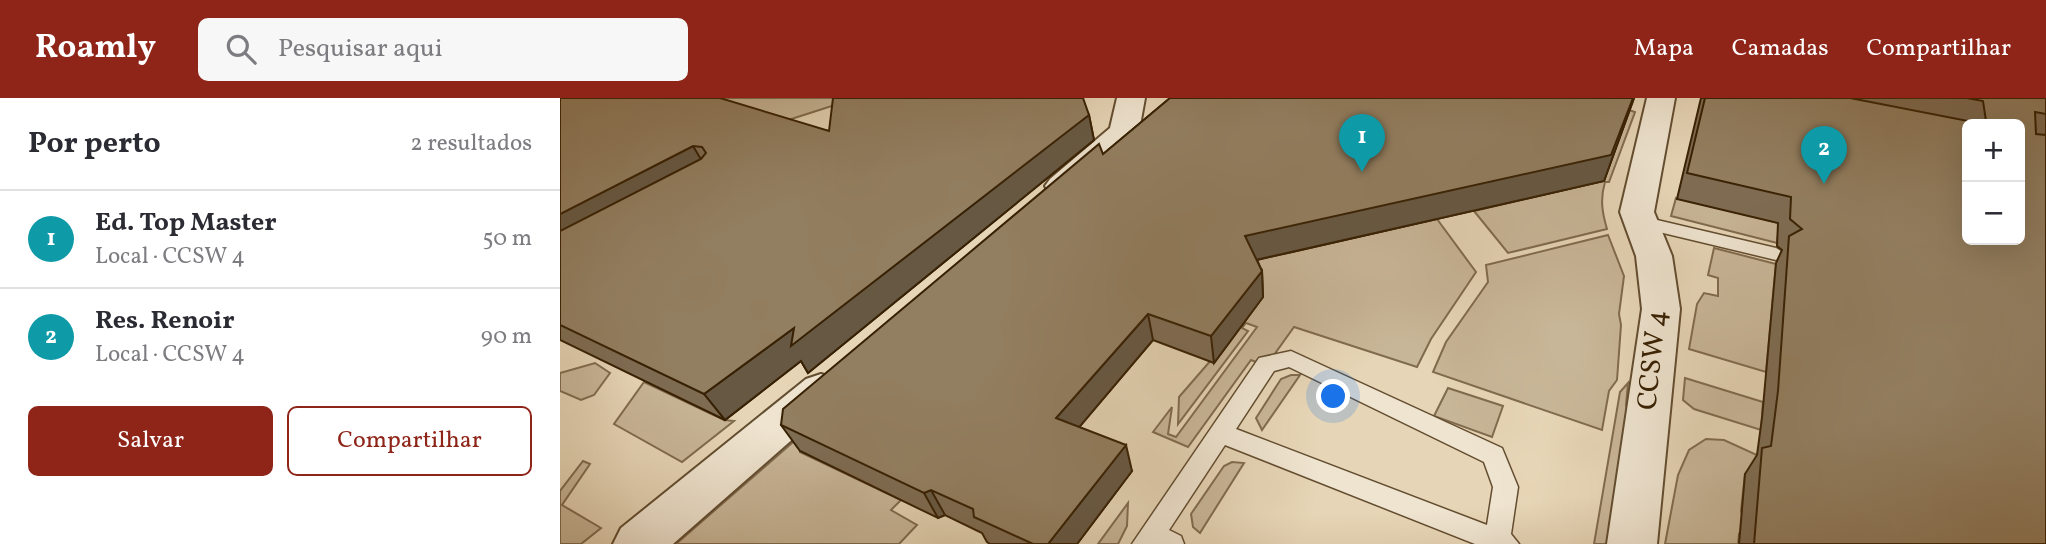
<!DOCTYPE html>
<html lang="pt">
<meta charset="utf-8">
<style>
:root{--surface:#fff;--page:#f7f7f7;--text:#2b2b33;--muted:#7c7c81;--line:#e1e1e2;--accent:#8f2418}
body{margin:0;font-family:Vollkorn,serif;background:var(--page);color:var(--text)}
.controls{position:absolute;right:21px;top:21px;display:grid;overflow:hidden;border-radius:10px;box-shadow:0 7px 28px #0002}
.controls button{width:63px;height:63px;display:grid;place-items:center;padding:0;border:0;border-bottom:2px solid var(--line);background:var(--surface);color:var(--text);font:35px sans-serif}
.you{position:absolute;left:774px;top:299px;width:24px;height:24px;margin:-18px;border:5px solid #fff;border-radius:50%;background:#1a73e8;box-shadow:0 0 0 10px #1a73e833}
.badge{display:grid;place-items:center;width:46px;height:46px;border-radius:50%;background:var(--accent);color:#fff;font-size:23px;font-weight:700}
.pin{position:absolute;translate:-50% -58px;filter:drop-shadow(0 2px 4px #0008)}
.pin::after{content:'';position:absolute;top:37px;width:24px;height:21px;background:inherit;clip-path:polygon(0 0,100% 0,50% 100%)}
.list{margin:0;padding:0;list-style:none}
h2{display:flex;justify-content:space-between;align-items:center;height:91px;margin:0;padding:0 28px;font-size:30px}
h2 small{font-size:23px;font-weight:400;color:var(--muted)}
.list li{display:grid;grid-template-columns:46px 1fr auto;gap:21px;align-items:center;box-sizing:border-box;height:98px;padding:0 28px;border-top:2px solid var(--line)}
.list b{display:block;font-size:26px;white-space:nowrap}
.list p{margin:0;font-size:23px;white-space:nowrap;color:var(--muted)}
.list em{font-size:23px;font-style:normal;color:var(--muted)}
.actions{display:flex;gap:14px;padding:21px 28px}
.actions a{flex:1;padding:16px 0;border:2px solid var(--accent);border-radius:10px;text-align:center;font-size:24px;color:var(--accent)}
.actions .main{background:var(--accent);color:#fff}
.icon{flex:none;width:38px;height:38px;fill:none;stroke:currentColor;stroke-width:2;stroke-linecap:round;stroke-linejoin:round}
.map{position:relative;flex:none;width:1486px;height:446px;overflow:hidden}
header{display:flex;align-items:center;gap:42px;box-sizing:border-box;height:98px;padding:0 35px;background:var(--accent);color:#fff}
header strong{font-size:33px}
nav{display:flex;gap:38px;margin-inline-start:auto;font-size:24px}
.search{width:490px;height:63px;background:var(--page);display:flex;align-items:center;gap:18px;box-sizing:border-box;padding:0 24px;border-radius:10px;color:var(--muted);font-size:26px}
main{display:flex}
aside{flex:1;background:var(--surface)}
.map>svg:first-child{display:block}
.green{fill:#c8b698;stroke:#806b4e;stroke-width:2}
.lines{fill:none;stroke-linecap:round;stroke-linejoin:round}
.service-casing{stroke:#634d30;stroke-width:3}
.minor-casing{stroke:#634d30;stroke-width:4}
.service{fill:#efe4d0;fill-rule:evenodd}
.minor{fill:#efe4d0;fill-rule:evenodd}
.wall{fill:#7e6c53;stroke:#372003;stroke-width:2}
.shaded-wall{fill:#665843;stroke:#372003;stroke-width:2}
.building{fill:#927e60;stroke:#372003;stroke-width:2;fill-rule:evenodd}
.labels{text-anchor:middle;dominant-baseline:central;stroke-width:6;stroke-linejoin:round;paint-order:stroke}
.street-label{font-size:28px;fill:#372003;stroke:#efe4d0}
</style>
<header>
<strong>Roamly</strong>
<div class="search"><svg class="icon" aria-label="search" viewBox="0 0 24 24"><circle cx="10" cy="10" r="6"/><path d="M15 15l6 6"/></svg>Pesquisar aqui</div>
<nav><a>Mapa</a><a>Camadas</a><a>Compartilhar</a></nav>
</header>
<main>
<aside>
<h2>Por perto<small>2 resultados</small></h2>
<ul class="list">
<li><span class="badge" style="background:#0f9aa8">1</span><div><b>Ed. Top Master</b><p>Local · CCSW 4</p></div><em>50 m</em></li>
<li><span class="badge" style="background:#0f9aa8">2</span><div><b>Res. Renoir</b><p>Local · CCSW 4</p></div><em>90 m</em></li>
</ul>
<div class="actions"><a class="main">Salvar</a><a>Compartilhar</a></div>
</aside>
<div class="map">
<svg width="1486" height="446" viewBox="0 0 1486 446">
<rect width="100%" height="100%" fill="#e6d5b6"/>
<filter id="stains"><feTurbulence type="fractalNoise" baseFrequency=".00286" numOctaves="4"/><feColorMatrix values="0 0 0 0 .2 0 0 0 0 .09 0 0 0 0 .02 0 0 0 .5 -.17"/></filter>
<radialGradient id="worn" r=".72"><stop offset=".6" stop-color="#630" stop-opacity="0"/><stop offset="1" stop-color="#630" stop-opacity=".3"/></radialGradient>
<g class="green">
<path d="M92 0H276L275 7 222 24Z"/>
<path d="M1069 12 1075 14 1049 84H1045C1040 101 1042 114 1047 131L948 155 914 113 1044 83Z"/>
<path d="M1116 100 1219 125 1217 145 1111 118Z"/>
<path d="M877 121 916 174 871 241 857 269 734 229 706 268 691 262 628 349 593 334 612 309 608 336 616 339 697 229 686 225 682 230 688 233 618 326 619 299 685 223 702 197 385 204 728 155Z"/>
<path d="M1048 137 1064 178 1059 216 1061 227 1057 282 1049 293 1042 332 873 274 886 244 928 184 926 167Z"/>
<path d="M1154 150 1216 166 1206 274 1129 251 1137 206 1144 195 1158 198V180L1148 177Z"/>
<path d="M357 236 240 348V354L341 402 331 412 357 427 339 446H116Z"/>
<path d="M35 265 50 275 34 297 21 302 0 293V275Z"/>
<path d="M731 277H740L702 332 696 320 721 281Z"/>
<path d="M1125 280 1203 304 1201 332 1134 311 1123 302Z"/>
<path d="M84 284 164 322 174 323 122 364 54 326Z"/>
<path d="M1068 285 1066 307 1069 321 1049 446H1034L1060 294Z"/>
<path d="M888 290 943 308 932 339 874 318Z"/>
<path d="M1146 341 1164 342 1197 357 1194 375 1185 376 1181 413 1190 440 1179 436 1178 446H1105L1118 377 1129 352Z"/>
<path d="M23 363 30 366 2 407 41 430 21 446H0V393Z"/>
<path d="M672 364 684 365 640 435 633 429 631 416 664 368Z"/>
<path d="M568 405 567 428 558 446H538Z"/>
</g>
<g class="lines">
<g class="service-casing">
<g id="service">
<path d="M1080 118 1216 150 1226 156 1216 162 1074 128 1071 124Z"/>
<path d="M731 253 942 350 958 389 951 436 959 446H915L665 347 609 432 621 438 624 446H572L699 260ZM729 269 924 364 933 389 927 427 676 331 714 273Z"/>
</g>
</g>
<g class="minor-casing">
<g id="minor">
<path d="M557 0H585L579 33 574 39 512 95 501 98 490 95 485 88 490 81 550 30Z"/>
<path d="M1087 0H1115L1094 114 1112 158 1120 211 1097 446H1047L1082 211 1076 158 1060 114Z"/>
<path d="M261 276 276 281 282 292 276 303 113 446H53L61 430 246 281Z"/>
</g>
</g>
<use href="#service" class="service"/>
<use href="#minor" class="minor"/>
</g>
<g class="wall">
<path d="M0 0 269 33 529 17 534 42 248 275 241 263 165 322 0 242Z"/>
<path d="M610 0H1074L1044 83 697 162 702 173 703 199 654 265 593 242 519 329 572 373 517 446H430L427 444 422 435 385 417 378 420 240 353 221 327Z"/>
<path d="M1141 0H1486V446H1179L1185 376 1197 357 1202 320 1216 165 1222 152 1217 148 1218 125 1117 101Z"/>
</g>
<g class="shaded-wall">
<path d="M1073 0H1074L1044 83 687 164 685 138Z"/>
<path d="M529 17 534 42 248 275 241 263 165 322 144 296 234 230Z"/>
<path d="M133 48 148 73 0 153V116Z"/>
<path d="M702 173 703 199 654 265 651 238Z"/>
<path d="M588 216 593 242 505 346 496 320Z"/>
<path d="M566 347 572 373 517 446H488Z"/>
<path d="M371 392 385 417 378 420 364 395Z"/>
</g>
<g class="building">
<path d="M0 0H160L269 33 273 0H523L529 17 231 248 234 230 144 296 0 227V133L141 61 146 55 142 49 133 48 0 116Z"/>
<path d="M610 0H1073L1051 57 685 138 702 173 651 238 588 216 496 320 566 347 488 446H473L414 419 413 411 371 392 364 395 221 327 223 311 539 46 543 56Z"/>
<path d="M1145 0H1290L1423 26 1426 23 1423 3 1407 0H1486V16L1475 14 1476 36 1486 37V446H1194L1202 350 1211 348 1218 293 1229 138 1242 131 1230 121 1231 99 1127 75ZM1407 26H1460V142H1407Z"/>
</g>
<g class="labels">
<g class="street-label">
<text transform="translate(1093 262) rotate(-84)">CCSW 4</text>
</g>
</g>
<rect width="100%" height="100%" filter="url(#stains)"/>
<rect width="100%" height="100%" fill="url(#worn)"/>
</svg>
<div class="controls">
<button>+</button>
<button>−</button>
</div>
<div class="you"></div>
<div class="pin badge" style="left:802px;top:74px;background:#0f9aa8">1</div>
<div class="pin badge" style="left:1264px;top:86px;background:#0f9aa8">2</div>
</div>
</main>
